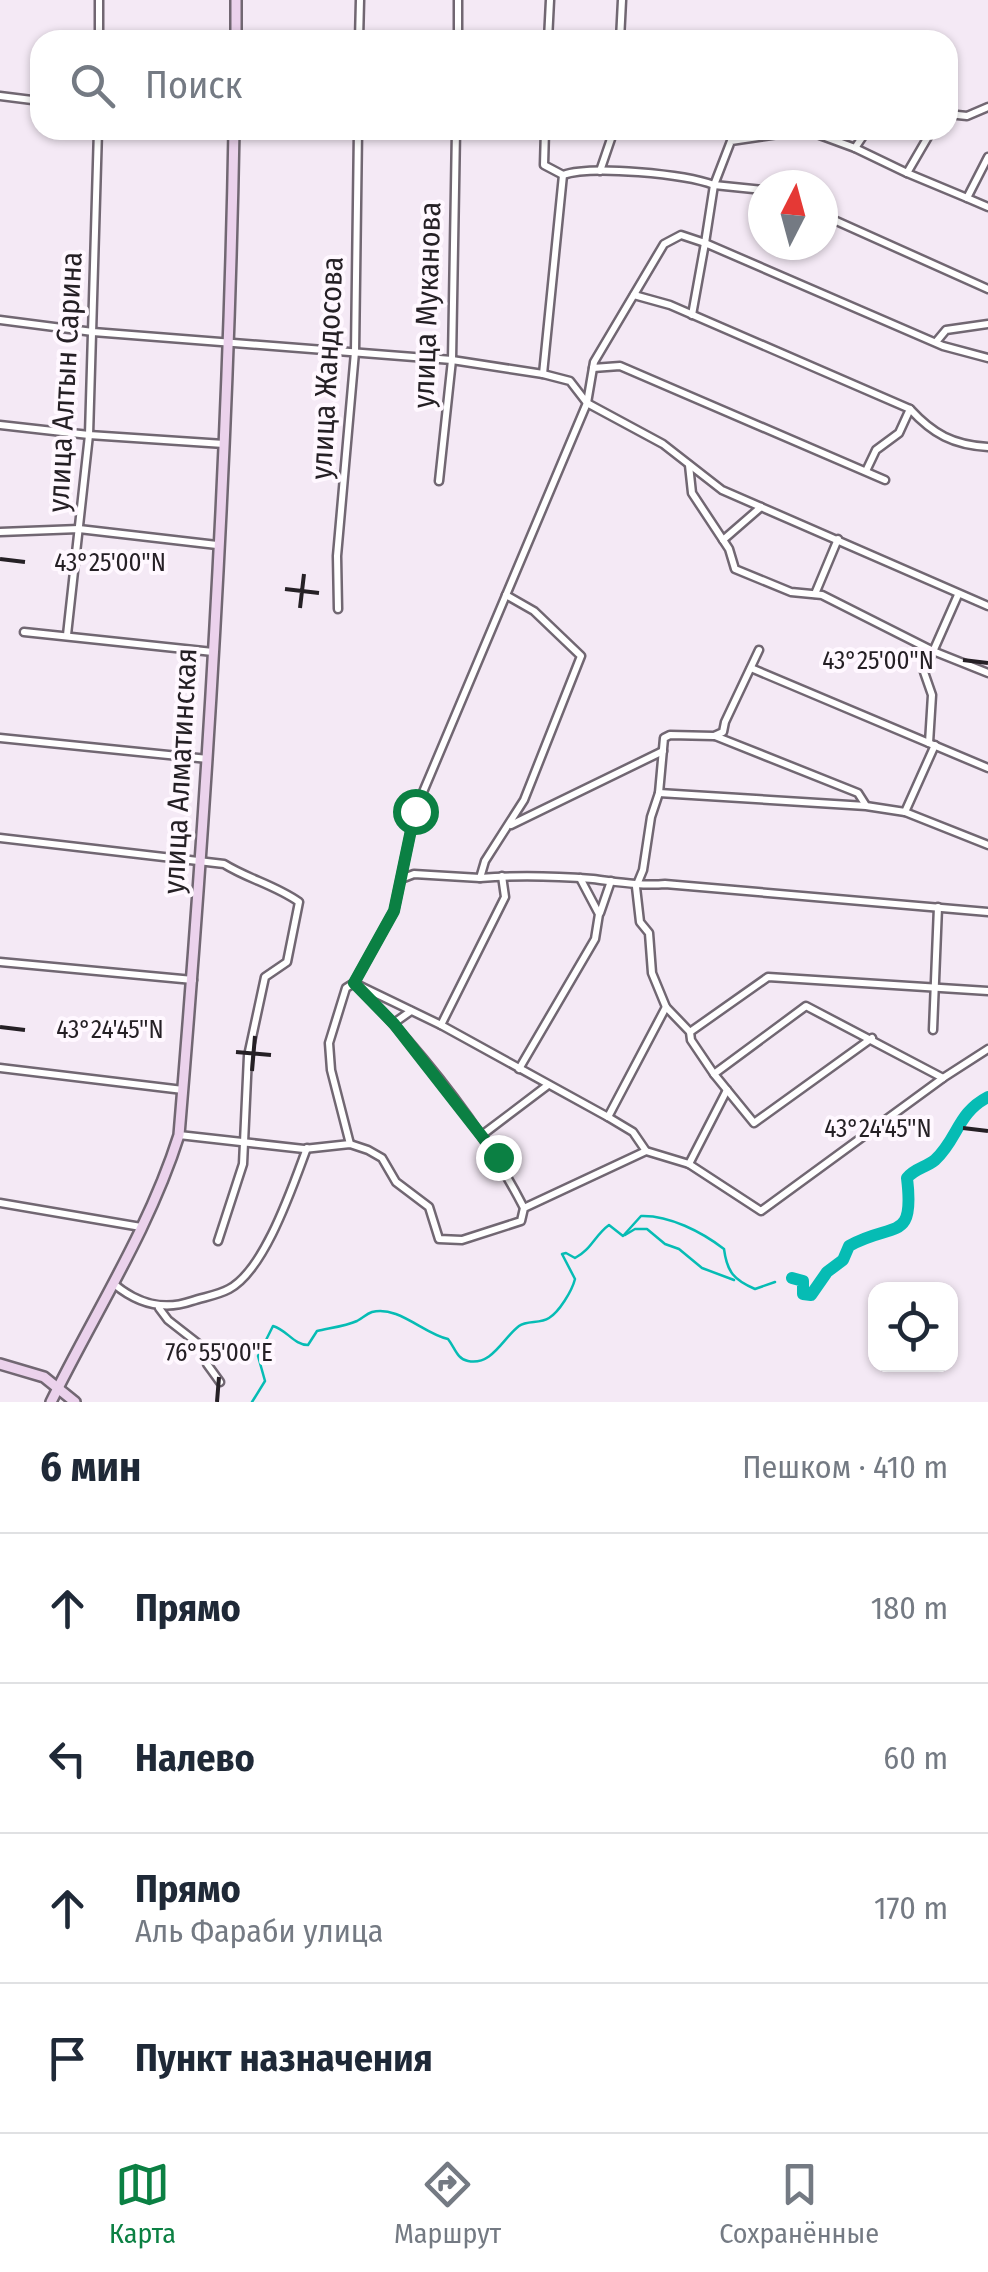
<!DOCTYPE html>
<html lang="ru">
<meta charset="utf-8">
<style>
:root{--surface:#fff;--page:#f2f2f3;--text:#1f2937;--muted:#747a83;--line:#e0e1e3;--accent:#0b8043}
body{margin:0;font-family:"Fira Sans Condensed",sans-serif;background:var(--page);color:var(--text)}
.controls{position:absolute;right:30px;bottom:30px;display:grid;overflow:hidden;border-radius:20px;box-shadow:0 2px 8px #0004}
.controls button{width:90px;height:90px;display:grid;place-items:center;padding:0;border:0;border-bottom:2px solid var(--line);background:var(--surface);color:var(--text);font:50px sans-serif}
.compass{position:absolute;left:748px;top:170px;width:90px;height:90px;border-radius:50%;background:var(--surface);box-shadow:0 2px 8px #0004;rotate:6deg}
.stop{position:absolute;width:30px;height:30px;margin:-22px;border:8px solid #0b8043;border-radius:50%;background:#fff}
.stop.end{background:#0b8043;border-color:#fff;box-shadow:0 2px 10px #0008}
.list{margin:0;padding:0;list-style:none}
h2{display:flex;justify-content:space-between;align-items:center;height:130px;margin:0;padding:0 40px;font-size:42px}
h2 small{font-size:32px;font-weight:400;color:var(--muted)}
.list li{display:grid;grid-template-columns:65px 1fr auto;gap:30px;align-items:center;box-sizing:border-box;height:150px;padding:0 40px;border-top:2px solid var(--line)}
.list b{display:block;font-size:38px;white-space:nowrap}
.list p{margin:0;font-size:32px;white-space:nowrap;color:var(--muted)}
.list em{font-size:32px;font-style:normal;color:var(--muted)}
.icon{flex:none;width:55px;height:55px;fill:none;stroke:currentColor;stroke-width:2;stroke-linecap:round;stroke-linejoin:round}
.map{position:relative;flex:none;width:988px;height:1402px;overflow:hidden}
.search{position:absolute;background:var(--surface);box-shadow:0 2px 8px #0004;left:30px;right:30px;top:30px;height:110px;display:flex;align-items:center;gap:25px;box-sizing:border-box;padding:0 35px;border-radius:30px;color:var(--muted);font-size:38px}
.sheet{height:730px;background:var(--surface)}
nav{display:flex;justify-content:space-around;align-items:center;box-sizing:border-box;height:140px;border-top:2px solid var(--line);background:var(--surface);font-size:28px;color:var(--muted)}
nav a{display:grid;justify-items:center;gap:5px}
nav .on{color:var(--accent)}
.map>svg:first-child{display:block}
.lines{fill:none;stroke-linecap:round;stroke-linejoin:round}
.stream{stroke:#06bcb4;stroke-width:2.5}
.river{stroke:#06bcb4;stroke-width:12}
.street-casing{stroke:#716772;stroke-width:11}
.secondary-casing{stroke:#716772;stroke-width:14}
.street{stroke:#fff;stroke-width:6}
.secondary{stroke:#ebd2ec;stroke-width:9}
.route{stroke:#0b8043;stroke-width:12}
.ticks{fill:none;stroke:#252025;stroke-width:4}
.labels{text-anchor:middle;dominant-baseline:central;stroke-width:8;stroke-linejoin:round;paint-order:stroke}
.street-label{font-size:30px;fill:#252025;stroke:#fff8ff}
.ticks-label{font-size:25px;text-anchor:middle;fill:#252025;stroke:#fff8ff;stroke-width:8;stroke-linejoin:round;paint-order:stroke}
</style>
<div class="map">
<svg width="988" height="1402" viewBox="0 0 988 1402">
<rect width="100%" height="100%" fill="#f4e9f5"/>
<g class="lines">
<g class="stream">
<path d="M625 1235 635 1229H647L665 1244 679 1249 702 1268 734 1280"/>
<path d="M252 1402 265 1381 258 1356 273 1326C287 1330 294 1345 308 1345L317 1331C330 1328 346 1326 357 1321 363 1318 366 1314 372 1312 398 1305 424 1334 448 1339 455 1348 457 1359 468 1361 492 1366 503 1338 519 1326 527 1320 540 1324 549 1318 559 1312 572 1291 575 1279L562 1254 566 1253 575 1258C591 1250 595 1235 609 1225L623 1236 641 1216C669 1215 702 1232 724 1249 727 1272 734 1280 755 1289L775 1282"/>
</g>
<path class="river" d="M792 1278 803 1281V1294L811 1295 827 1272 843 1260 849 1246C893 1221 915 1244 907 1178 915 1168 925 1168 935 1160 958 1139 957 1113 988 1097"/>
<g class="street-casing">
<g id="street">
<path d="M99 40V0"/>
<path d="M359 40 360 0"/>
<path d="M458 40V0"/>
<path d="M548 40 550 0"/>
<path d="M620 40 622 0"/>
<path d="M0 96 40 101"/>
<path d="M948 114 967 116 988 107"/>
<path d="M545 130 544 165 563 175"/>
<path d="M855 148 907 173 932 130"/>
<path d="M600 171 614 130"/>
<path d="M907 173 967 198 988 157"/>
<path d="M763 190 714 185 731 141 806 130 855 148 867 130"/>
<path d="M967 198 988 207"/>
<path d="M823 215 988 289"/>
<path d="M634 295 670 305 910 409 899 433 876 450 866 471"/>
<path d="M692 315 705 243 943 346 988 358"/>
<path d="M0 320 93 332 452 360 543 374 570 381 587 403 663 444 722 490 988 606"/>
<path d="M936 342 946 330 988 324"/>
<path d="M593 368 620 366 885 480"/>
<path d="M543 374 563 175"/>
<path d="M910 409C933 434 953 445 988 447"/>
<path d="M0 425 89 435 224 444"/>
<path d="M689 465 692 493 729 549 735 569 791 592 822 595 933 651 988 673"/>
<path d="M439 481 452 360 456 130"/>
<path d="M0 532 79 529 217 545"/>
<path d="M723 540 761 507"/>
<path d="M815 594 838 539"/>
<path d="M338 609 337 556 355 352 358 130"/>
<path d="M24 632 213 652"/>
<path d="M67 635 89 435 98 130"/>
<path d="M759 650 725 722 723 732 714 736 670 735 664 738 659 793 651 817 643 870 636 887 640 922 649 933 652 973 666 1007 690 1032 691 1040 714 1074 754 1123 872 1038"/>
<path d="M751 668 988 768"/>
<path d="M715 736 858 793 865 804"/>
<path d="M0 738 208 759"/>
<path d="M929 743 932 695 924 672 958 595"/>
<path d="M659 793 866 806 905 812 988 845"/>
<path d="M905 812 935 745"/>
<path d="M511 825 663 751"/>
<path d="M0 838 224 864C248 879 275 885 299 902L287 962 265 977 248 1056 243 1164 218 1241"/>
<path d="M480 878C518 875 555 876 593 879 618 882 640 886 665 884L988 912"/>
<path d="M401 879 414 874 480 878 485 861 524 800 581 656 534 611 506 595"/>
<path d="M600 913 611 881"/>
<path d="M0 962 193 980"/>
<path d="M354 983 441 1025 608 1117 633 1132 646 1151 689 1164 761 1211 943 1078 988 1049"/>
<path d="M358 986C422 1052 482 1126 524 1208"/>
<path d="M394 1023 411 1011"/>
<path d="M441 1025 505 897 502 876"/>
<path d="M933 1030 938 907"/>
<path d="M690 1032 768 977 988 991"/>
<path d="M0 1068 183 1090"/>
<path d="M519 1069 595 939 599 914 580 878"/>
<path d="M714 1074 806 1006 943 1078"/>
<path d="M608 1117 666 1007"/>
<path d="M179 1135 304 1149 350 1144 368 1150 382 1158 396 1182 429 1207 439 1239 462 1240 521 1221 524 1208 646 1151"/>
<path d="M482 1135 548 1085"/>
<path d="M350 1144 331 1070 329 1043 346 988 354 983 394 911 415 811 587 403 594 362 664 244 681 235 705 243 714 185C685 174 592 165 563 175"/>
<path d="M689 1164 727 1090"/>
<path d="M0 1203 141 1227"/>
<path d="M114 1284C138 1304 163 1311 192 1301 204 1297 218 1295 229 1289 265 1270 293 1185 307 1148"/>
<path d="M159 1308 168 1320 209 1352 207 1364 220 1382"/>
</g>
</g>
<g class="secondary-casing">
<g id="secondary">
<path d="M236 40V0"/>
<path d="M0 1364 44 1377 75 1402"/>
<path d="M51 1402C94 1314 149 1230 179 1135 207 801 228 466 234 130"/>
</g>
</g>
<use href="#street" class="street"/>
<use href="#secondary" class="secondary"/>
</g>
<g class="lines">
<path class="route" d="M415 811 394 911 354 983 394 1024 498 1157"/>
</g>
<path class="ticks" d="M0 559 25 562M285 589 319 593M300 608 304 574M963 660 988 663M0 1027 25 1030M236 1052 271 1055M252 1071 255 1036M963 1128 988 1131M217 1402 219 1377"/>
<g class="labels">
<g class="street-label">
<text transform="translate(427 305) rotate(-88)">улица Муканова</text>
<text transform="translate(327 368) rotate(-87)">улица Жандосова</text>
<text transform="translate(65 382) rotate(-87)">улица Алтын Сарина</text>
<text transform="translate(180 771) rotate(-87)">улица Алматинская</text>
</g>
</g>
<g class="ticks-label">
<text x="110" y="571">43°25'00"N</text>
<text x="878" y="669">43°25'00"N</text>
<text x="110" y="1038">43°24'45"N</text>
<text x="878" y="1137">43°24'45"N</text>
<text x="219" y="1361">76°55'00"E</text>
</g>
</svg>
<div class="controls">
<button><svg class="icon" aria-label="locate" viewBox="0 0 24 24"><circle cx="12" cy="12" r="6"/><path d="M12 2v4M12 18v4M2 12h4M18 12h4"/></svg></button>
</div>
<svg class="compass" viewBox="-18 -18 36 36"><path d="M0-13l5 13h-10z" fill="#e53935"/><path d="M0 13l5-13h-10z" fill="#747a83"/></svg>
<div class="stop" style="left:415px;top:811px"></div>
<div class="stop end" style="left:498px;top:1157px"></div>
<div class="search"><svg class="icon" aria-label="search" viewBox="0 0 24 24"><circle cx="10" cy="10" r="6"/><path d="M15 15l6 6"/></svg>Поиск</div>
</div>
<section class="sheet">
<h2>6 мин<small>Пешком · 410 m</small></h2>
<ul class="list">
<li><svg class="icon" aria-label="ahead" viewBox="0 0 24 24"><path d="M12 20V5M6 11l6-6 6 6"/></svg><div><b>Прямо</b></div><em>180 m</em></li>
<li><svg class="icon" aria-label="left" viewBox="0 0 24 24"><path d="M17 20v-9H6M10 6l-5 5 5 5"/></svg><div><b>Налево</b></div><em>60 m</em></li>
<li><svg class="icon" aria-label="ahead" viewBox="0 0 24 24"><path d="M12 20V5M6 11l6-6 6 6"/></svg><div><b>Прямо</b><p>Аль Фараби улица</p></div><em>170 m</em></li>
<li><svg class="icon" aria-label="arrive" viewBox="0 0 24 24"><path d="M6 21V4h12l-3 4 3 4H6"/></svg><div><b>Пункт назначения</b></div></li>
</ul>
</section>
<nav>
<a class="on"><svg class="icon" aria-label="map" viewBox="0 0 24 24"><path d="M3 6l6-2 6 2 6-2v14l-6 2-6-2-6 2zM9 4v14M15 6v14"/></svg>Карта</a>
<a><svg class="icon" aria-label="directions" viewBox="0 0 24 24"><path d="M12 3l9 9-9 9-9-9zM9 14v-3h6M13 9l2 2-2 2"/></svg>Маршрут</a>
<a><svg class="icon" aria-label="saved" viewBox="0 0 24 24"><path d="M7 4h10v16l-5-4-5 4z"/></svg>Сохранённые</a>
</nav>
